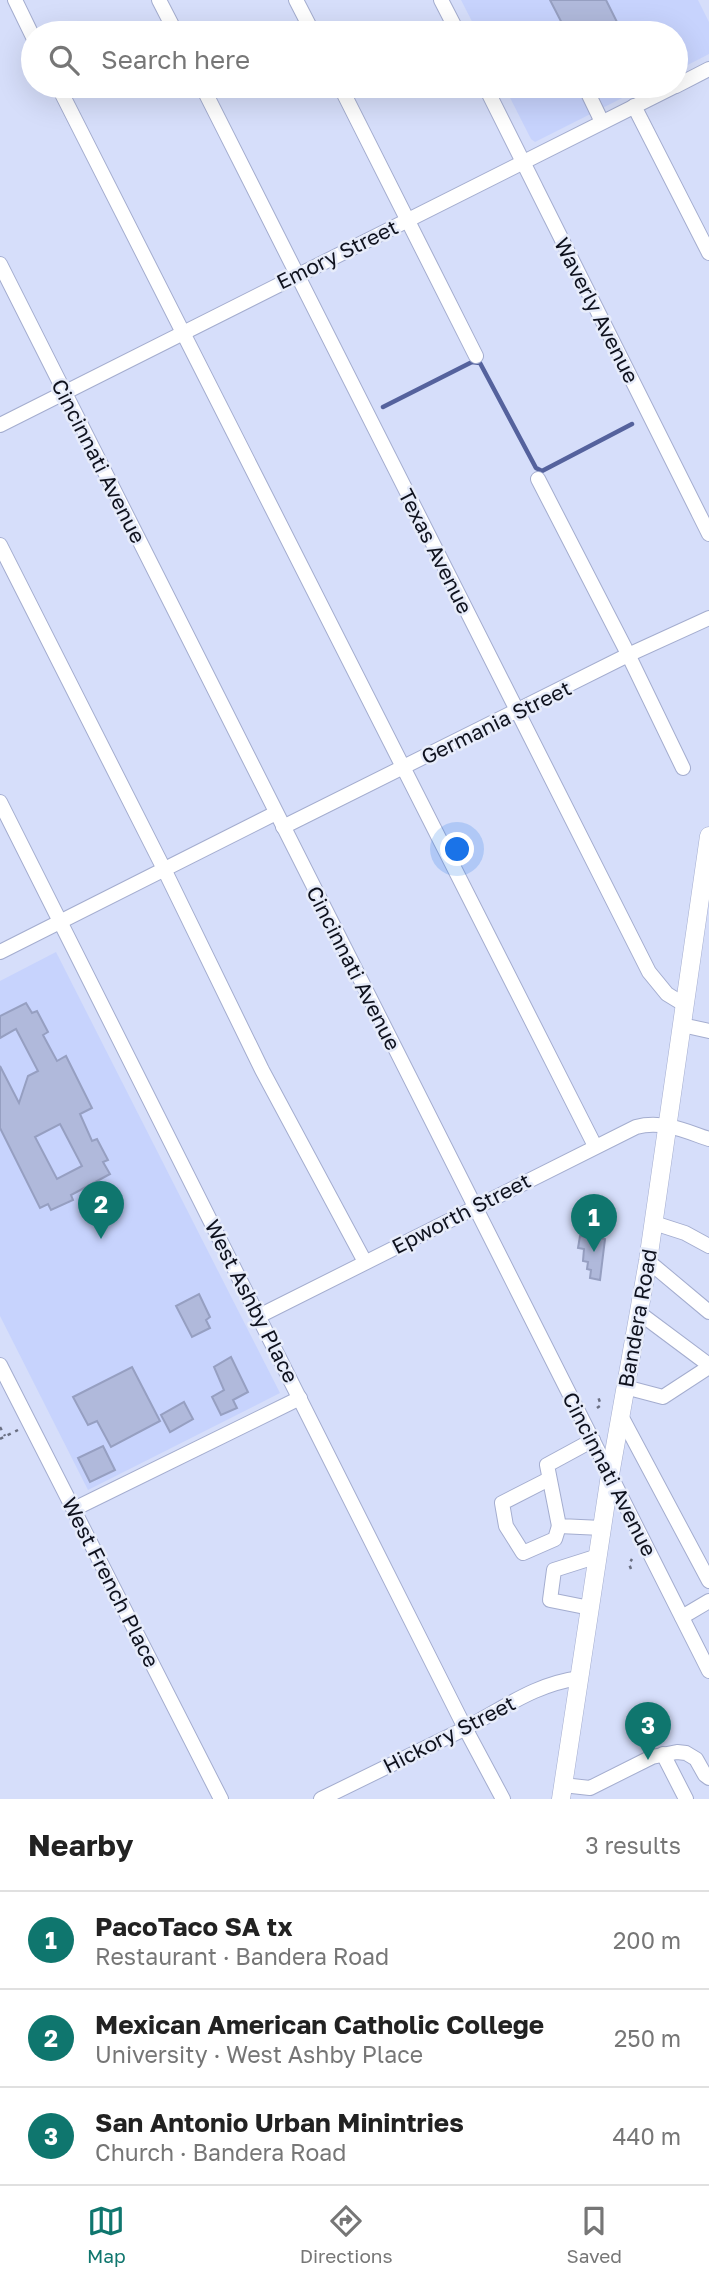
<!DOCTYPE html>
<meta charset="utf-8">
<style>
:root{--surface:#fff;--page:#f6f6f6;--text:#222;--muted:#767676;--line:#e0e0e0;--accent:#0f766e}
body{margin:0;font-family:"Golos Text",sans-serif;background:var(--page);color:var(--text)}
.you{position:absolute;left:458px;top:850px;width:24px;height:24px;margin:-18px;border:5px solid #fff;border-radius:50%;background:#1a73e8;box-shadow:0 0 0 10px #1a73e833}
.badge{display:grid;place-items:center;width:46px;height:46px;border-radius:50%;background:var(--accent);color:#fff;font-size:23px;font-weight:700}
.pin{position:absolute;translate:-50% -58px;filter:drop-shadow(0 2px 4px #0008)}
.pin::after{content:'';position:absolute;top:37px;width:24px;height:21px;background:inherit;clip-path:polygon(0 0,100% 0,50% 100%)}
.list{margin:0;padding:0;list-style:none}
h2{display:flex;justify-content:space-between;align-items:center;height:91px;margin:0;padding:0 28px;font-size:30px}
h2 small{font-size:23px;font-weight:400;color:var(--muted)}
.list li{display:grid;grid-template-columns:46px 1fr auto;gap:21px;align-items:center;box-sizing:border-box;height:98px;padding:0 28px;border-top:2px solid var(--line)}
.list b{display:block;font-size:26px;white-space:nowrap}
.list p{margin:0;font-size:23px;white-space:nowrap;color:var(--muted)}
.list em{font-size:23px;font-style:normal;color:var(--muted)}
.icon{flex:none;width:38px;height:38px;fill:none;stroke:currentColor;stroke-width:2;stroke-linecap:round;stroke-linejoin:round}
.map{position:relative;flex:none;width:709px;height:1799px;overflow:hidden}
.search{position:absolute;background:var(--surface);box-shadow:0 7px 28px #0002;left:21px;right:21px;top:21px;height:77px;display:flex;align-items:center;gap:18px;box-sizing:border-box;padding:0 24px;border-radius:38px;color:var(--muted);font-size:26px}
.sheet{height:385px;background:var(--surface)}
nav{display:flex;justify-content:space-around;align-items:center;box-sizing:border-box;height:98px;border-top:2px solid var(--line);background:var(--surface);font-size:19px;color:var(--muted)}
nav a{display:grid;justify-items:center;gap:4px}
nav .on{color:var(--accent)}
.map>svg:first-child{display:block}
.built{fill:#c7d3fd}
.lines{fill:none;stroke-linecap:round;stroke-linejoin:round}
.stream{stroke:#55629d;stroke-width:4.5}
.building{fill:#b0b9db;stroke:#969fc1;stroke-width:2;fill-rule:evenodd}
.minor-casing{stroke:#a4adcf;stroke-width:16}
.major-casing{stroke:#a4adcf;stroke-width:19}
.path{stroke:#6a6f82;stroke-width:2.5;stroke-dasharray:3.5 5;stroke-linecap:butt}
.minor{stroke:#fff;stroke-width:14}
.major{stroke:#fff;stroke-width:18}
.labels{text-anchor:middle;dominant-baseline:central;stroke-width:5;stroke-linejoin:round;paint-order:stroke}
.street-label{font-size:21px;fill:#0f121e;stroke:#e7ecfa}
</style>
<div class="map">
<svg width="709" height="1799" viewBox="0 0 709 1799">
<rect width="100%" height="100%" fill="#d6defa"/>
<g class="built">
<path d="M461 0H698L709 22V54L676 71V33H478Z"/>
<path d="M504 86H646L535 142 531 139Z"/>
<path d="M56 952 280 1393 88 1490 0 1316V981Z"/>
</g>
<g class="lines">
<path class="stream" d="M383 407 472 362 480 363 536 468 542 471 632 424"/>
</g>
<g class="building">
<path d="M550 0H606L617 22 595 33H567Z"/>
<path d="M26 1003 32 1013 37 1011 48 1032 43 1035 57 1061 66 1056 92 1108 80 1114 92 1141 97 1139 108 1160 103 1162 110 1174 71 1195 73 1200 51 1210 48 1204 40 1208 0 1128V1066L19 1103 28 1076 38 1071 16 1029 0 1038V1016ZM60 1124 82 1166 57 1179 35 1137Z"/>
<path d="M580 1236 605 1239 600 1280 590 1278 591 1270 587 1269 588 1262 583 1261 584 1249 578 1248Z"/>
<path d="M199 1294 210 1317 206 1320 210 1328 192 1337 176 1306Z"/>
<path d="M231 1357 248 1392 233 1400 237 1408 221 1415 212 1397 224 1390 214 1367Z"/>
<path d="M132 1367 160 1421 111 1447 97 1421 88 1425 73 1397Z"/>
<path d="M184 1402 193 1419 170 1432 161 1415Z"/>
<path d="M103 1446 115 1470 90 1482 78 1458Z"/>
</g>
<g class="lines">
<g class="minor-casing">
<g id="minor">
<path d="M15 0 33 37"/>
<path d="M159 0 176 33"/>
<path d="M296 0 313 33"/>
<path d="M441 0 458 33"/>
<path d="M58 86 595 1146"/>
<path d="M202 86 649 972 667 994 685 1005"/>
<path d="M340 86 476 356"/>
<path d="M485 86 709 534"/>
<path d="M676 86 709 69"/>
<path d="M587 91 602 122"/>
<path d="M634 106 709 253"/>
<path d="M0 264 709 1671"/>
<path d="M0 425 675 86"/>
<path d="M538 479 625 648 683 768"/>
<path d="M0 545 164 869 262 1070 365 1262"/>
<path d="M0 802 465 1728 503 1799"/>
<path d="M283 827 628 655 709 618"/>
<path d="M0 952 276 813"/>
<path d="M682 1025 709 1031"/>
<path d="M654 1223 685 1233 709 1246"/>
<path d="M648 1261 709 1312"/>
<path d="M638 1312 709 1365"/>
<path d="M259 1316 636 1127C662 1120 685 1131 709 1139"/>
<path d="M0 1365 221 1799"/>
<path d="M625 1387 663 1397 709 1367"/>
<path d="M620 1414 709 1581"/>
<path d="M593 1440 547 1465 559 1526 602 1528"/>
<path d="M549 1479 502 1503 506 1526 523 1553 555 1539 559 1526"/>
<path d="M74 1509 300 1398"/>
<path d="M590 1608 550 1600 554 1570 598 1556"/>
<path d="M682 1617 709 1601"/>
<path d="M663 1754 686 1799"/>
<path d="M563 1785 590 1788 652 1757 677 1752 686 1753 696 1759 705 1775 709 1778"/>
<path d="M321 1799C368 1776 415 1753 462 1730 503 1709 534 1684 580 1678"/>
</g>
</g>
<g class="major-casing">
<path id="major" d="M561 1799 610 1475 648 1261 709 836"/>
</g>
<g class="path">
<path d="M597 1408 601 1405 597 1394"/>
<path d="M0 1427 5 1436"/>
<path d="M0 1439 18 1430"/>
<path d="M631 1569 629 1564 632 1559"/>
</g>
<use href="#minor" class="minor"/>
<use href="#major" class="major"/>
</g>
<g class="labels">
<g class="street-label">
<text transform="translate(337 254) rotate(-26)">Emory Street</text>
<text transform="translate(597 310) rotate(63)">Waverly Avenue</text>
<text transform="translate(99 461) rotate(63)">Cincinnati Avenue</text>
<text transform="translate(436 551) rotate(63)">Texas Avenue</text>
<text transform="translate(496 722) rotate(-26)">Germania Street</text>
<text transform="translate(354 968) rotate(63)">Cincinnati Avenue</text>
<text transform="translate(461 1213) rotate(-27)">Epworth Street</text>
<text transform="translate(252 1301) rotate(63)">West Ashby Place</text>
<text transform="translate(637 1318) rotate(-80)">Bandera Road</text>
<text transform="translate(610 1474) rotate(63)">Cincinnati Avenue</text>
<text transform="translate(111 1582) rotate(63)">West French Place</text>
<text transform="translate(449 1734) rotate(-27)">Hickory Street</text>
</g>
</g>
</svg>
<div class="you"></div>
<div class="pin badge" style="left:594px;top:1252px">1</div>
<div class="pin badge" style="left:101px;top:1239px">2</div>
<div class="pin badge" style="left:648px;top:1760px">3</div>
<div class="search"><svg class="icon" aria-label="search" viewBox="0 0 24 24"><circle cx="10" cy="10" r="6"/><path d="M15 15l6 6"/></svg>Search here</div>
</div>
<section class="sheet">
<h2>Nearby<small>3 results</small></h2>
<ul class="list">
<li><span class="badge">1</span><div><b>PacoTaco SA tx</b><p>Restaurant · Bandera Road</p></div><em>200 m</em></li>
<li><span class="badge">2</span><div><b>Mexican American Catholic College</b><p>University · West Ashby Place</p></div><em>250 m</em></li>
<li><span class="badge">3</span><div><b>San Antonio Urban Minintries</b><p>Church · Bandera Road</p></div><em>440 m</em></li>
</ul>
</section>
<nav>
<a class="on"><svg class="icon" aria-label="map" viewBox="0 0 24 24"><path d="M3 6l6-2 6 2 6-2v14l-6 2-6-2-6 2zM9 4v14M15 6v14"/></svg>Map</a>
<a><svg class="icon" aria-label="directions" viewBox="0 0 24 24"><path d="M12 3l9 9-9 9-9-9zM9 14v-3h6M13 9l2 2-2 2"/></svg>Directions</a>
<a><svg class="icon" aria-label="saved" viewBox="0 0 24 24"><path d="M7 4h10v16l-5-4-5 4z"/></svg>Saved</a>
</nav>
